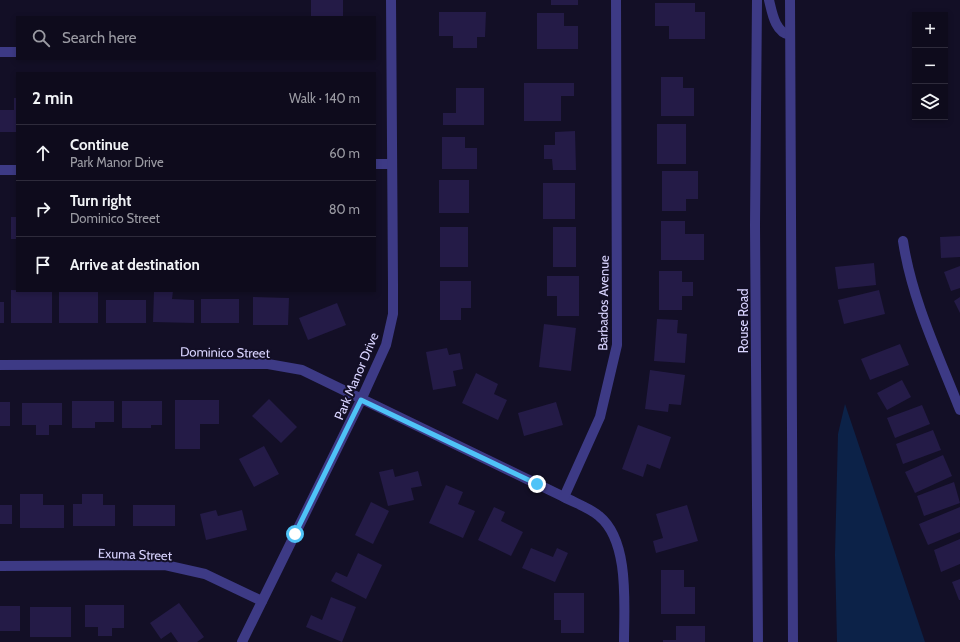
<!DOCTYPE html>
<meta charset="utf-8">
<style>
:root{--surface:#0e0b1c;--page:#1c1929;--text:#f1f3f6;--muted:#9b9ba3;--line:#2e2b3b}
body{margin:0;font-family:Cabin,sans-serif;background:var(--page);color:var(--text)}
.controls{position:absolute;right:12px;top:12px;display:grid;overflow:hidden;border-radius:0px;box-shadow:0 2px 6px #0003}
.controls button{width:36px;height:36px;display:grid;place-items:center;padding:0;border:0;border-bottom:1px solid var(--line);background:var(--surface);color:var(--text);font:20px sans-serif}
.stop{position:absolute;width:12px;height:12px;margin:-9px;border:3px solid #4fc3f7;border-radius:50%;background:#fff}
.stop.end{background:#4fc3f7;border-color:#fff;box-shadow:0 1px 4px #0008}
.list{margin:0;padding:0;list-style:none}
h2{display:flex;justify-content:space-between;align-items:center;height:52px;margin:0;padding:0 16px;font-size:17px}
h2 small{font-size:13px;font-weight:400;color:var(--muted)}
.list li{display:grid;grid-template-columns:26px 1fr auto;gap:12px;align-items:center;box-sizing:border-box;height:56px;padding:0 16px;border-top:1px solid var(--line)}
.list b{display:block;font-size:15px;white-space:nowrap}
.list p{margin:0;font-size:13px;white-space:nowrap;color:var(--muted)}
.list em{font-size:13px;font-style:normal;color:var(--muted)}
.icon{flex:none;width:22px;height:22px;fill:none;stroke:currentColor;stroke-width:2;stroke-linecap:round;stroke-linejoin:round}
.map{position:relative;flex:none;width:960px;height:642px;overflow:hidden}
.search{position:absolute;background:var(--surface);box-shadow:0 2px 6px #0003;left:16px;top:16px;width:360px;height:44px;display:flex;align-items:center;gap:10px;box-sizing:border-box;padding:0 14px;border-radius:0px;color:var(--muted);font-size:15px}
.panel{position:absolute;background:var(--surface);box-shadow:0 2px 6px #0003;left:16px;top:72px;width:360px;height:220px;border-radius:0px}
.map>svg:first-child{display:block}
.water{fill:#0c2248}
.building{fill:#241b47}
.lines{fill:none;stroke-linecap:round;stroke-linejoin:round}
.minor{stroke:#3d3a85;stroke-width:10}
.route{stroke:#4fc3f7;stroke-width:5}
.labels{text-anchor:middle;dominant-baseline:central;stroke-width:4;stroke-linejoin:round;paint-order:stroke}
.street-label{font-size:13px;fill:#d9d4ff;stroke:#130f26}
</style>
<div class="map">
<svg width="960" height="642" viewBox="0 0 960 642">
<rect width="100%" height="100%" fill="#130f26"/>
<path class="water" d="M845 404 925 642H837L835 555 838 434Z"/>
<g class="building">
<rect x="311" y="0" width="32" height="17"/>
<rect x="551" y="0" width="27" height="5"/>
<path d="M655 3H695V12H705V39H669V26H655Z"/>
<path d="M439 12H486L485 37H477V48H453V36H439Z"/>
<path d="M537 13H564V26H578V49H537Z"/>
<path d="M661 77H683V88H694V116H661Z"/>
<path d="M524 83H574V96H561V121H524Z"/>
<path d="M456 88H484V125H443V113H456Z"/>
<path d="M14 98H17V132H0V110H14Z"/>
<rect x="657" y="124" width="29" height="40"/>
<path d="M575 131 576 170H553L552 159H544V145H555V132Z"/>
<path d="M442 137H465V148H477V169H442Z"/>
<path d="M662 171H698V199H686V211H662Z"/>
<rect x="439" y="180" width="30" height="33"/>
<rect x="543" y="183" width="32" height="36"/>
<rect x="11" y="217" width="6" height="22"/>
<path d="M661 221H685V234H704V260H661Z"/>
<rect x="440" y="227" width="28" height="40"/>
<rect x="553" y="227" width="23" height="40"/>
<path d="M960 236V257L941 258 940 237Z"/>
<path d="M874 263 876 285 838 289 835 267Z"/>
<path d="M960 266V288L951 291 944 272Z"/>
<path d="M659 271H682V282H693V296H682V310H659Z"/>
<path d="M547 276H579V316H557V296H547Z"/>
<path d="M440 281H471V308H461V320H440Z"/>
<path d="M11 290 52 291V323H11Z"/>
<path d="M879 290 885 314 844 324 838 300Z"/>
<rect x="59" y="291" width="39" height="32"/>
<path d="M154 291H173L172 299 194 300V323L153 322Z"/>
<path d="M253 297 289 298 288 325H253Z"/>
<path d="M960 297V313L954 301Z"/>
<rect x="201" y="299" width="38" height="24"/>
<rect x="106" y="300" width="40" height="23"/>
<rect x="0" y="302" width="4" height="21"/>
<path d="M337 303 346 325 308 340 299 318Z"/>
<path d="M657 319 678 320 677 333 687 334 685 363 654 361Z"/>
<path d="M544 324 576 328 571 371 539 367Z"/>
<path d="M900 344 909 365 870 380 861 359Z"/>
<path d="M447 348 449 355 460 353 463 369 453 371 456 386 433 390 426 352Z"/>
<path d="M650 370 685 375 681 405 669 404 668 412 645 409Z"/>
<path d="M476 373 498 384 494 394 507 400 498 420 462 403Z"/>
<path d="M902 380 911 397 887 410 877 393Z"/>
<path d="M269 399 297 427 281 443 252 416Z"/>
<path d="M175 400H219V424H200V449H175Z"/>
<path d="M72 401H114V422H95V428H72Z"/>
<path d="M122 401H162V425H151V428H122Z"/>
<rect x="0" y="402" width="10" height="24"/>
<path d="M556 402 563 425 524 436 518 413Z"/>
<path d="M22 403H62V425H49V435H36V425H22Z"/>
<path d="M922 405 930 424 895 438 887 418Z"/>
<path d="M638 425 671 437 660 469 647 464 643 477 622 469Z"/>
<path d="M933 430 941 450 903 464 896 444Z"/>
<path d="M264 446 279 474 254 487 239 459Z"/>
<path d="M943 455 952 476 915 493 905 472Z"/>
<path d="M393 469 395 477 418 471 422 486 411 488 414 500 388 506 379 472Z"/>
<path d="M954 482 960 503 924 516 917 496Z"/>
<path d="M446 485 463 492 458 504 475 511 463 538 429 523Z"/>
<path d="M20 494H43V505H64V528H20Z"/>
<path d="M82 494H103V505H115V526H73V504H82Z"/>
<path d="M371 502 389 511 373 544 355 535Z"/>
<rect x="0" y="505" width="12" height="19"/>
<rect x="133" y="505" width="42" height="21"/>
<path d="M687 505 698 541 656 553 653 541 663 538 656 514Z"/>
<path d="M494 507 505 512 501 521 523 532 511 556 478 540Z"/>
<path d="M960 507V532L928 545 919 524Z"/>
<path d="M216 510 218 516 242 510 247 530 206 540 200 514Z"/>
<path d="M960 539V564L941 572 934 550Z"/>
<path d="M531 548 553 557 557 548 568 553 555 582 522 568Z"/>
<path d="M358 553 382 565 366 599 331 581 336 572 347 577Z"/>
<path d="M661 570H684V587H695V614H661Z"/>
<path d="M960 579V600H959L952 582Z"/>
<path d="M554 593H584V633H561V620H554Z"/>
<path d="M331 597 356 607 342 642 306 627 311 615 322 620Z"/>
<path d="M179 603 204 637 197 642H178L171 632 161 639 150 623Z"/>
<path d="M85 605H124V628H112V636H98V627H85Z"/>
<rect x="0" y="606" width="20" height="25"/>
<rect x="30" y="607" width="41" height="30"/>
<path d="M676 626H705V642H663V640H676Z"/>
</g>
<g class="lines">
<g class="minor">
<path d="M757 0 755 225 758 642"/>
<path d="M769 0C772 12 775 33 790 35"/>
<path d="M790 0 793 642"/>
<path d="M0 52H17"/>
<path d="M375 164H391"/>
<path d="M0 170H17"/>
<path d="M903 241C912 300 938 354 960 410"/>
<path d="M0 365 268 364 302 370 564 497C575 503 590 508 599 516 630 541 624 606 624 642"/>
<path d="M564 497 600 417 617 345 616 0"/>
<path d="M0 566 165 565 205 574 262 601"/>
<path d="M242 642 361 400 386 345 393 314V284L391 0"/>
</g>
</g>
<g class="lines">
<path class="route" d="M295 534 361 400 537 484"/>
</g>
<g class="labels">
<g class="street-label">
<text transform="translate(603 303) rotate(-89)">Barbados Avenue</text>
<text transform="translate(743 321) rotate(-90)">Rouse Road</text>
<text transform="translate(225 352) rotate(1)">Dominico Street</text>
<text transform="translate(356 376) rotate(-67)">Park Manor Drive</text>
<text transform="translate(135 554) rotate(2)">Exuma Street</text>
</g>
</g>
</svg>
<div class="controls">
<button>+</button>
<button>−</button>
<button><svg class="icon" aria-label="layers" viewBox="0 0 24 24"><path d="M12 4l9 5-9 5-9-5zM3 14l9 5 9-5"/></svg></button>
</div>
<div class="stop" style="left:295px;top:534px"></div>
<div class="stop end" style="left:537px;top:484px"></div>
<div class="search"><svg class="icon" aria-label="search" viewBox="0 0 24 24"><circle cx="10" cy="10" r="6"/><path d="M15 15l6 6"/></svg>Search here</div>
<section class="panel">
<h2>2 min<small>Walk · 140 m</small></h2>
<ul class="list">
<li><svg class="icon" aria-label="ahead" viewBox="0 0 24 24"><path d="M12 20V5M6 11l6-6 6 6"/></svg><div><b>Continue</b><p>Park Manor Drive</p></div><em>60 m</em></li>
<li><svg class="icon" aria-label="right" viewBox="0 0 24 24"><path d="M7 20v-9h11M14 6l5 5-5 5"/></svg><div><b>Turn right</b><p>Dominico Street</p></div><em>80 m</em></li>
<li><svg class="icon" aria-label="arrive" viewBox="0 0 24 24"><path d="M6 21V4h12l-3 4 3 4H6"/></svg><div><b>Arrive at destination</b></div></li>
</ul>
</section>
</div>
